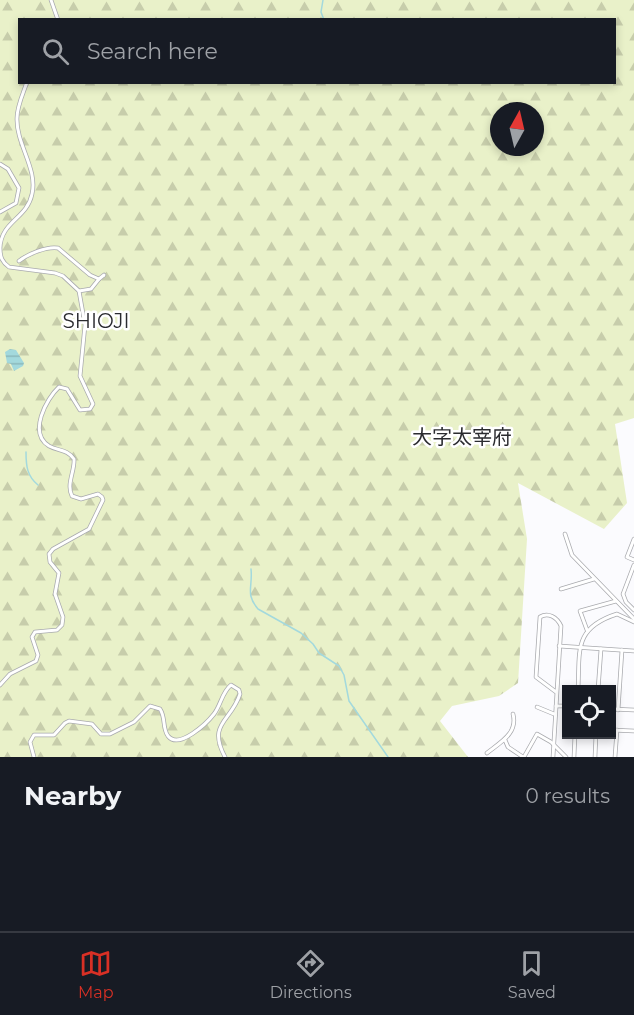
<!DOCTYPE html>
<meta charset="utf-8">
<style>
:root{--surface:#171b24;--page:#242831;--text:#f1f3f6;--muted:#9ea1a6;--line:#363941;--accent:#d93025}
body{margin:0;font-family:Montserrat,"Noto Sans JP",sans-serif;background:var(--page);color:var(--text)}
.controls{position:absolute;right:18px;bottom:18px;display:grid;overflow:hidden;border-radius:0px;box-shadow:0 3px 9px #0003}
.controls button{width:54px;height:54px;display:grid;place-items:center;padding:0;border:0;border-bottom:2px solid var(--line);background:var(--surface);color:var(--text);font:30px sans-serif}
.compass{position:absolute;left:490px;top:102px;width:54px;height:54px;border-radius:50%;background:var(--surface);box-shadow:0 3px 9px #0003;rotate:8deg}
.list{margin:0;padding:0;list-style:none}
h2{display:flex;justify-content:space-between;align-items:center;height:78px;margin:0;padding:0 24px;font-size:26px}
h2 small{font-size:20px;font-weight:400;color:var(--muted)}
.icon{flex:none;width:33px;height:33px;fill:none;stroke:currentColor;stroke-width:2;stroke-linecap:round;stroke-linejoin:round}
.map{position:relative;flex:none;width:634px;height:757px;overflow:hidden}
.search{position:absolute;background:var(--surface);box-shadow:0 3px 9px #0003;left:18px;right:18px;top:18px;height:66px;display:flex;align-items:center;gap:15px;box-sizing:border-box;padding:0 21px;border-radius:0px;color:var(--muted);font-size:22px}
.sheet{height:174px;background:var(--surface)}
nav{display:flex;justify-content:space-around;align-items:center;box-sizing:border-box;height:84px;border-top:2px solid var(--line);background:var(--surface);font-size:16px;color:var(--muted)}
nav a{display:grid;justify-items:center;gap:3px}
nav .on{color:var(--accent)}
.map>svg:first-child{display:block}
.forest{fill:url(#forest-firs);fill-rule:evenodd}
.water{fill:url(#water-rules)}
.lines{fill:none;stroke-linecap:round;stroke-linejoin:round}
.stream{stroke:#a3d9dd;stroke-width:1.5}
.minor-casing{stroke:#a9aaae;stroke-width:4.5}
.minor{stroke:#fff;stroke-width:3}
.labels{text-anchor:middle;dominant-baseline:central;stroke-width:5;stroke-linejoin:round;paint-order:stroke}
.quarter-label{font-size:20px;fill:#2a2b2f;stroke:#fff}
</style>
<div class="map">
<svg width="634" height="757" viewBox="0 0 634 757">
<defs>
<pattern id="forest-firs" width="22" height="20" patternUnits="userSpaceOnUse" patternTransform="scale(1.5)"><rect width="22" height="20" fill="#e9f1c9"/><path d="M5 1l3.5 6h-7zM16 11l3.5 6h-7z" fill="#c7cdab"/></pattern>
<pattern id="water-rules" width="6" height="5" patternUnits="userSpaceOnUse" patternTransform="scale(1.5)"><rect width="6" height="5" fill="#a3d9dd"/><path d="M0 2.5h6" fill="none" stroke="#8bb9bc"/></pattern>
</defs>
<rect width="100%" height="100%" fill="#fbfbfe"/>
<path class="forest" d="M0 0H634V418L615 424 627 503 604 529 518 483 527 539 518 683 499 696 452 706 440 721 468 757H0ZM20 20H614V82H20ZM499 111H535V147H499Z"/>
<path class="water" d="M10 349 16 350 24 363 23 366 14 371 11 364 7 363 5 352Z"/>
<g class="lines">
<g class="stream">
<path d="M323 0 321 12 324 20"/>
<path d="M26 452C26 466 27 476 38 485"/>
<path d="M251 569C253 587 245 594 258 609L301 633 313 644 319 653 339 666 344 675 349 701 388 757"/>
</g>
<g class="minor-casing">
<g id="minor">
<path d="M51 0 58 20"/>
<path d="M0 164 8 169 19 188 16 203 0 212"/>
<path d="M19 261C28 254 47 246 58 248L90 275 99 279 91 289 79 291"/>
<path d="M99 279 104 275"/>
<path d="M565 534 572 555 634 619"/>
<path d="M634 539 627 557 634 560"/>
<path d="M634 565 623 594 626 602 634 610"/>
<path d="M561 589 594 579"/>
<path d="M587 630 580 611 616 601"/>
<path d="M559 646 634 651"/>
<path d="M0 685 10 674 36 661 38 655 32 637 35 632 57 630 62 625 63 617 55 594 59 573 50 562 49 554 53 549 89 529 103 500 102 497 98 494 81 499 72 496C66 484 75 471 74 459 67 449 58 451 49 446 28 433 46 399 59 387L67 389 80 410 90 409 93 404 80 376 85 325 79 291 63 276 55 273 9 267C2 262 0 257 0 248 1 221 27 219 32 194 38 169 16 144 17 118 17 106 23 94 27 82"/>
<path d="M578 690C580 651 573 628 617 614L634 622"/>
<path d="M598 690 601 649"/>
<path d="M556 706H566"/>
<path d="M537 707 554 714"/>
<path d="M612 709 634 710"/>
<path d="M618 710 622 650"/>
<path d="M612 730 634 731"/>
<path d="M505 740 508 747 523 757"/>
<path d="M487 753C501 742 518 733 513 714"/>
<path d="M34 757 30 742 34 735H54L65 723 69 721 92 724 101 734H110L134 722 150 706 160 709C166 718 162 728 168 736 179 750 207 723 214 714 221 705 222 692 231 685L239 690 240 694C231 722 207 723 225 757"/>
<path d="M524 757 537 734 551 742 566 757"/>
<path d="M553 757 561 626C557 617 548 612 540 617L536 677 556 692"/>
<path d="M574 757 575 734"/>
<path d="M595 757 596 734"/>
<path d="M615 757 617 730"/>
</g>
</g>
<use href="#minor" class="minor"/>
</g>
<g class="labels">
<g class="quarter-label">
<text x="96" y="321">SHIOJI</text>
<text x="462" y="437">大字太宰府</text>
</g>
</g>
</svg>
<div class="controls">
<button><svg class="icon" aria-label="locate" viewBox="0 0 24 24"><circle cx="12" cy="12" r="6"/><path d="M12 2v4M12 18v4M2 12h4M18 12h4"/></svg></button>
</div>
<svg class="compass" viewBox="-18 -18 36 36"><path d="M0-13l5 13h-10z" fill="#e53935"/><path d="M0 13l5-13h-10z" fill="#9ea1a6"/></svg>
<div class="search"><svg class="icon" aria-label="search" viewBox="0 0 24 24"><circle cx="10" cy="10" r="6"/><path d="M15 15l6 6"/></svg>Search here</div>
</div>
<section class="sheet">
<h2>Nearby<small>0 results</small></h2>
<ul class="list">
</ul>
</section>
<nav>
<a class="on"><svg class="icon" aria-label="map" viewBox="0 0 24 24"><path d="M3 6l6-2 6 2 6-2v14l-6 2-6-2-6 2zM9 4v14M15 6v14"/></svg>Map</a>
<a><svg class="icon" aria-label="directions" viewBox="0 0 24 24"><path d="M12 3l9 9-9 9-9-9zM9 14v-3h6M13 9l2 2-2 2"/></svg>Directions</a>
<a><svg class="icon" aria-label="saved" viewBox="0 0 24 24"><path d="M7 4h10v16l-5-4-5 4z"/></svg>Saved</a>
</nav>
